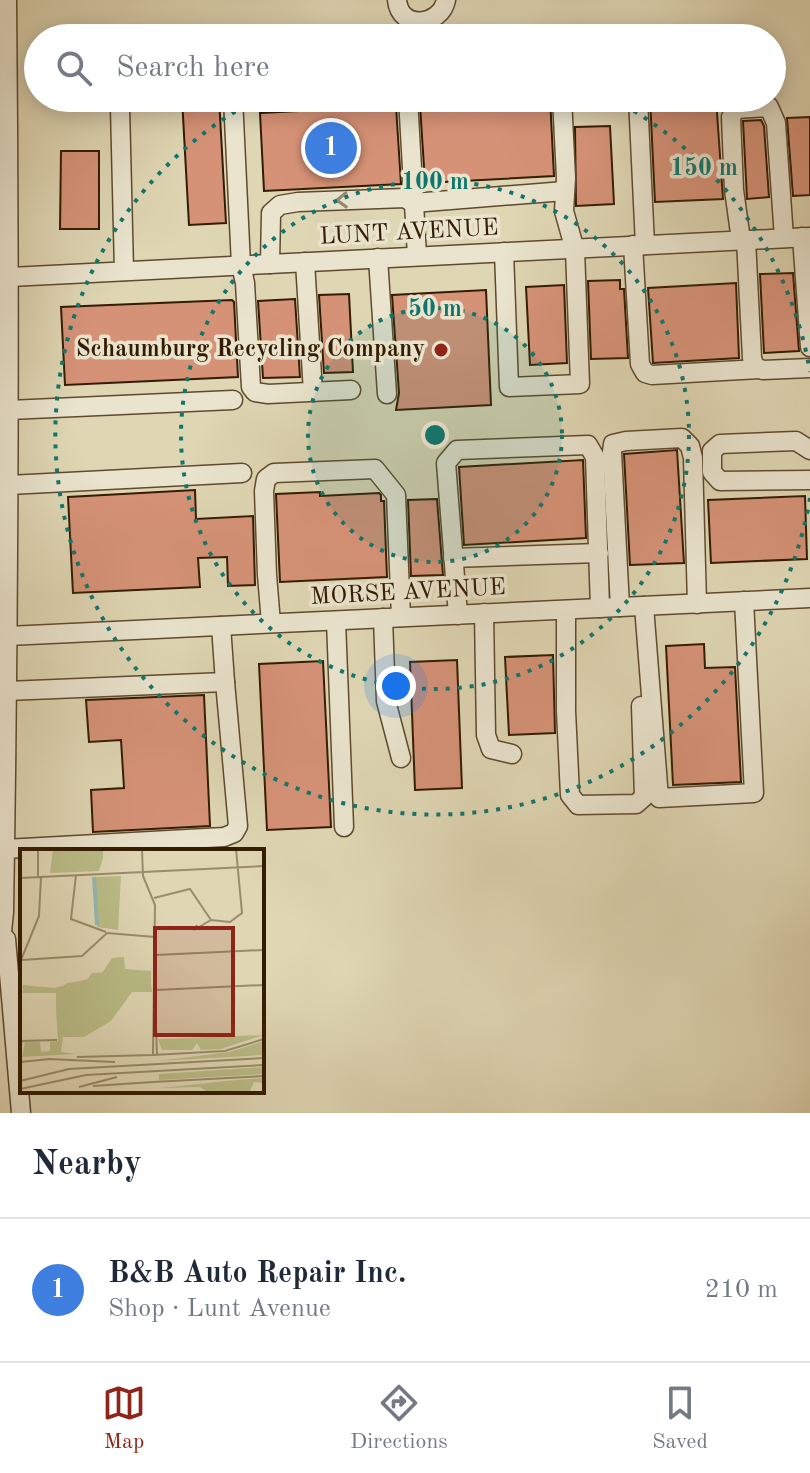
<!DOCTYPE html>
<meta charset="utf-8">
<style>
:root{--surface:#fff;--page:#f6f6f7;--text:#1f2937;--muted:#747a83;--line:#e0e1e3;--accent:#8f2418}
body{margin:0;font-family:"Old Standard TT",serif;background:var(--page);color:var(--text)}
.you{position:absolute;left:396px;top:686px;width:28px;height:28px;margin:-20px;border:6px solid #fff;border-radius:50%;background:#1a73e8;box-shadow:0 0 0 12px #1a73e833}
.badge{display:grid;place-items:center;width:52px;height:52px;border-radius:50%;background:var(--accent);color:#fff;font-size:26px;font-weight:700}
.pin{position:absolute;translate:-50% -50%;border:4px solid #fff;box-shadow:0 2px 8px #0006}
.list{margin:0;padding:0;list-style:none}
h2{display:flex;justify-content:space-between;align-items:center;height:104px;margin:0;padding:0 32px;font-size:34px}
h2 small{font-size:26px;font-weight:400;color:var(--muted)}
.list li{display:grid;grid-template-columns:52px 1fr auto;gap:24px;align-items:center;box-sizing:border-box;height:144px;padding:0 32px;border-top:2px solid var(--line)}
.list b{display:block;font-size:30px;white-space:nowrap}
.list p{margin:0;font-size:26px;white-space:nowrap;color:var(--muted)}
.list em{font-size:26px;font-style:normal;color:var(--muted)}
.icon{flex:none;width:44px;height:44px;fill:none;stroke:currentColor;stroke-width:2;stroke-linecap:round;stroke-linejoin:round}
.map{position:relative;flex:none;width:810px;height:1113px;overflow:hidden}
.search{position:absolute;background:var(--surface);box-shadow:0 4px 20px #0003;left:24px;right:24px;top:24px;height:88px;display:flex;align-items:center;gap:20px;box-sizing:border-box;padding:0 28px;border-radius:44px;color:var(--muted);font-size:30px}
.sheet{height:248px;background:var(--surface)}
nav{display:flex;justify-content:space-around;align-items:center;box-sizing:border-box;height:112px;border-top:2px solid var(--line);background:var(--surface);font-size:22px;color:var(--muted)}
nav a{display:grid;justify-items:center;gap:4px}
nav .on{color:var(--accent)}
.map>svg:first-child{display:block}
.building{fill:#d69277;stroke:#331c02;stroke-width:2}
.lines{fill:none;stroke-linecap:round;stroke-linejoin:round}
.minor-casing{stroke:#5e4a2e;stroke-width:21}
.minor{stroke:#eae4ce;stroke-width:18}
.oneway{stroke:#988a72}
.ring{fill:none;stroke:#0f766e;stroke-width:4;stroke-dasharray:4 8}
.poi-dot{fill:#8f2418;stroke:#eae4ce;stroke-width:3}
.labels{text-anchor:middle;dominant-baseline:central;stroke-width:7;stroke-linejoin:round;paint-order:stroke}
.street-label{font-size:24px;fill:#331c02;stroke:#eae4ce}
.poi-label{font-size:24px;font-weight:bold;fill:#331c02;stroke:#eae4ce;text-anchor:end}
.inset-river{fill:none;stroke:#95b8b2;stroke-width:4}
.inset-road{fill:none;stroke:#9a8c6c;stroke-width:2}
.view{fill:#8f2418;fill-opacity:0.15;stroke:#8f2418;stroke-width:4}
.inset-edge{fill:none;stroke:#331c02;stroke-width:4}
.centre{fill:#0f766e;stroke:#eae4ce;stroke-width:4}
.ring-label{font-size:24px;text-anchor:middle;font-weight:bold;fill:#0f766e;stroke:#eae4ce;stroke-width:7;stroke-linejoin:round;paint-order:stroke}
</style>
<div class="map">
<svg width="810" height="1113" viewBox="0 0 810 1113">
<rect width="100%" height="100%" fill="#dfd6b3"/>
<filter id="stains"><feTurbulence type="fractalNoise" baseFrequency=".0025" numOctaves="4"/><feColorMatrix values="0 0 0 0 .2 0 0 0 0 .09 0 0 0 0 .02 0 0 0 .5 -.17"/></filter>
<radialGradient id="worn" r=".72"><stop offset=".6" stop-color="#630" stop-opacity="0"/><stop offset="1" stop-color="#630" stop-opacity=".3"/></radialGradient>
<g class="building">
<path d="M182 98H219L226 223 189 225Z"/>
<path d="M550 98 554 176 425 183 420 105Z"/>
<path d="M650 98H716L723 199 655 202Z"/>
<path d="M396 106 401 184 264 191 260 113Z"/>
<path d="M810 117V195L793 196 787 118Z"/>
<path d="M761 120 764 126 769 197 747 199 743 121Z"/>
<path d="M610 126 614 204 576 206 575 127Z"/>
<path d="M61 151H99V229H60Z"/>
<path d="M793 273 799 351 764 353 760 274Z"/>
<path d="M620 280V289H624L628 358 591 359 588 281Z"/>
<path d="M736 283 739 358 653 363 648 288Z"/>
<path d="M564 285 567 363 530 365 526 287Z"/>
<path d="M486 290 491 405 396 410 399 393 392 295Z"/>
<path d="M349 294 353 372 324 373 319 295Z"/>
<path d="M295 299 300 377 263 378 258 301Z"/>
<path d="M232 300 234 302 238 377 65 385 61 307Z"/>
<path d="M677 450 684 563 630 565 624 454Z"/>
<path d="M583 460 586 538 464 545 459 467Z"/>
<path d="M195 490 196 519 253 516 255 585 228 586 227 557 198 558 200 587 73 593 68 497Z"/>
<path d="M320 492V496L379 493 381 495V501H384L387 577 280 582 276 494Z"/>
<path d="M805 496 807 559 711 563 708 500Z"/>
<path d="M437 499 443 575 411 576 408 500Z"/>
<path d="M704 644 705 668 735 667 741 782 673 785 666 646Z"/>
<path d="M553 655 555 733 509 735 505 657Z"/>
<path d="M457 660 462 788 415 790 410 662Z"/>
<path d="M323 661 331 827 267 830 259 664Z"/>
<path d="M204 695 210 826 93 832 91 790 124 788 121 740 89 742 86 700Z"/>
</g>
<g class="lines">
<g class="minor-casing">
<g id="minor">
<path d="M397 0C400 31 441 26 446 0"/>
<path d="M233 98 241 265 245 283 251 387 255 392 268 394 351 390"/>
<path d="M289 98H291"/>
<path d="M408 98 417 256"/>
<path d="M638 98 645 245"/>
<path d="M120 107 124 271"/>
<path d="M802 237 810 347"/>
<path d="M741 240 734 190 731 117 736 109 769 107 776 123 784 238"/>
<path d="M746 240 752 358 755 367 763 370 810 368"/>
<path d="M633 245 640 364 645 373 652 375 759 369"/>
<path d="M504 252 509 387 580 384 575 250 564 211 566 178 562 98"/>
<path d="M378 258 387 394"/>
<path d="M305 262 313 392"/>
<path d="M270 264 271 213 280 205 298 202 405 198 413 203 565 191"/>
<path d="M10 277 810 237"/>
<path d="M9 410 233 400"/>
<path d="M810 450 796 441 720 444 712 451V472L720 481 810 480"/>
<path d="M9 485 242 473"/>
<path d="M453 558 599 553"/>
<path d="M644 606 659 798 754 793 744 601"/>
<path d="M620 607 612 452 613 444 626 441 682 438 690 446 693 458 697 604"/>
<path d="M566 610V711L570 795 578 805 636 804 644 797 641 706"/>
<path d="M484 613 486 735 491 749 512 754"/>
<path d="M458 615 446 463 457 450 588 445 595 457 600 608"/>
<path d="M383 618 386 701 401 758"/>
<path d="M336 621 344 827"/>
<path d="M271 623 267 575 264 491 266 479 274 473 375 469 396 495 401 617"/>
<path d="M8 636 810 598"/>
<path d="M7 691 225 682 221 626"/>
<path d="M5 849 224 837 234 833 238 826 225 682"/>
<path d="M6 939 21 1113"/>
<path d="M0 952 4 912C9 608 10 304 7 0"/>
</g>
</g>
<use href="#minor" class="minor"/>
</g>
<defs><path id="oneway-chevron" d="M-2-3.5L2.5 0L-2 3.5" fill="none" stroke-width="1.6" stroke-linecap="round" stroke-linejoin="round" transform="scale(2)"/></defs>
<use class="oneway" href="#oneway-chevron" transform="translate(342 200) rotate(178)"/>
<circle cx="435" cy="435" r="127" fill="#0f766e" fill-opacity=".12"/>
<g class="ring">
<circle cx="435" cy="435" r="127"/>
<circle cx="435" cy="435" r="254"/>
<path d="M810 498A380 380 0 1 1 257 99M613 99A380 380 0 0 1 810 372"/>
</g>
<circle class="poi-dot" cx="441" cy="350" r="8"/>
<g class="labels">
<g class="street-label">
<text transform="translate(409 233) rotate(-3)">LUNT AVENUE</text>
<text transform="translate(408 593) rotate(-3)">MORSE AVENUE</text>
</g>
<g class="poi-label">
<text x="425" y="350">Schaumburg Recycling Company</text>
</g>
</g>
<g transform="translate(20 849)">
<rect width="244" height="244" fill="#dfd6b3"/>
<path d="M101 27 98 81 77 78 74 28ZM72 124 131 135 132 143H112L91 172 64 188H43L36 144H3V136L34 139 71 129ZM244 192V206L138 212 209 203ZM244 218V225L139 231V225Z" fill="#babc87"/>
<path d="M33 0H74L83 2V9L79 22 30 24ZM104 108 105 120 131 122V135L124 133 121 124H82L92 109ZM36 161 45 169 41 203 56 205 2 208 5 193H20L21 203 30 202V193L38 192ZM244 186 201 200 181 201 177 194 172 201H142L138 190ZM216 231 189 244 180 238 140 239Z" fill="#babc87"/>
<path d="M113 122 124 126 132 143H105L83 171 69 179 47 173 36 161V143L47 134 66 132 72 124ZM244 229V234L234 233 229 244H189L216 231Z" fill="#babc87"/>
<path d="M48 0H71L72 18 59 17Z" fill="#babc87"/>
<path class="inset-river" d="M74 28 77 76"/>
<path class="inset-road" d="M122 0 123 27 135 56 133 205M56 26 51 70 86 83M18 28V0M0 29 244 17M134 49 170 40 191 71M177 76 174 81 191 71 210 73 222 64 216 0M136 106 244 101M2 111 62 107 87 84 135 88M136 141 244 136M136 178 137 205M0 183 1 111 19 67 21 28M0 192 37 191M133 206 205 202 244 190M57 208 133 206M28 210 95 213M0 213 30 210M0 232 49 220 244 209M133 233 244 227M73 237 133 233M59 238 97 228M0 240 66 226 244 216"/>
<path class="view" d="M135 79H213V186H135Z"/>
<rect width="244" height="244" class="inset-edge"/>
</g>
<circle cx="435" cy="435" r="12" class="centre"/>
<g class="ring-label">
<text x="704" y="175">150 m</text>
<text x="435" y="189">100 m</text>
<text x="435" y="316">50 m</text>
</g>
<rect width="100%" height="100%" filter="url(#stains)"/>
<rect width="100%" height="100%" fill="url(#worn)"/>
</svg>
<div class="you"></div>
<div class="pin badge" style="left:331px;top:148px;background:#3f7fe0">1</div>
<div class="search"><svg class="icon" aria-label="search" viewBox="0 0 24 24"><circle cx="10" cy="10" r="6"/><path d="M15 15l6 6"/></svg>Search here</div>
</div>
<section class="sheet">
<h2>Nearby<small></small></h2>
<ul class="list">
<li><span class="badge" style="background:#3f7fe0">1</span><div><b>B&amp;B Auto Repair Inc.</b><p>Shop · Lunt Avenue</p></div><em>210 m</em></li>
</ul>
</section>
<nav>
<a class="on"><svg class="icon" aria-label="map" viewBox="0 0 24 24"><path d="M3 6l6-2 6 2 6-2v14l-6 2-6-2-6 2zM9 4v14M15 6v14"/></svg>Map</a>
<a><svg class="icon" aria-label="directions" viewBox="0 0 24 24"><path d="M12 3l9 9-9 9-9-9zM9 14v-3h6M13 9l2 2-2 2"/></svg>Directions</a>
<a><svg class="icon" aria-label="saved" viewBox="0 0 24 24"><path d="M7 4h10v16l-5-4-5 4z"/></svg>Saved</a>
</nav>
